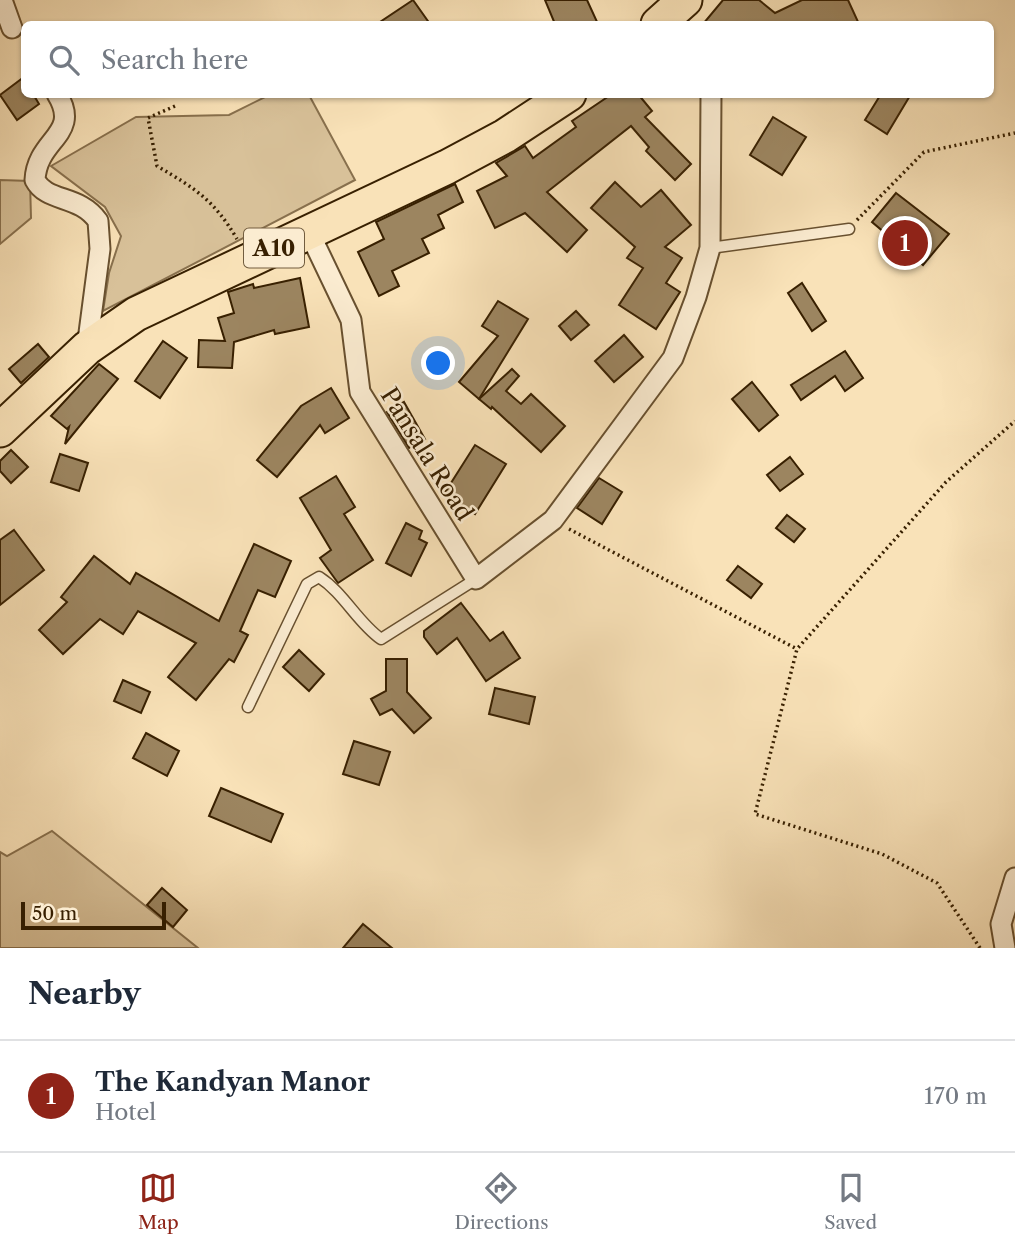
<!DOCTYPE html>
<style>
:root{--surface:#fff;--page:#f6f6f7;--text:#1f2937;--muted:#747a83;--line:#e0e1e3;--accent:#8f2418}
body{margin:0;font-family:"Libre Caslon Text",serif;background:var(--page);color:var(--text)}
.scale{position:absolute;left:21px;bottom:18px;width:145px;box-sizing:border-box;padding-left:7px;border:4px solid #382001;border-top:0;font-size:19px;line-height:24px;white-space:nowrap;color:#382001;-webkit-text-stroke:5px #fbecd1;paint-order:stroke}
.you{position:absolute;left:439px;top:364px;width:24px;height:24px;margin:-18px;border:5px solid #fff;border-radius:50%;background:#1a73e8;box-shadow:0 0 0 10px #1a73e833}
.badge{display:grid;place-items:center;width:46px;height:46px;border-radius:50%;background:var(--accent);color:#fff;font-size:23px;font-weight:700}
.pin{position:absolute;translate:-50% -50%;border:4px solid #fff;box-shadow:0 2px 7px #0006}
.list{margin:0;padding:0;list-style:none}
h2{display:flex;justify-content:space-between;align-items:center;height:91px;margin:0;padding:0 28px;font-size:30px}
h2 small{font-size:23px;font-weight:400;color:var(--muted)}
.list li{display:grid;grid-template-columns:46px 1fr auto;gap:21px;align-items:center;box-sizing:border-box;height:112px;padding:0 28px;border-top:2px solid var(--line)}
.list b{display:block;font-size:26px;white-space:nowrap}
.list p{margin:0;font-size:23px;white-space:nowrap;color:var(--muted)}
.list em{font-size:23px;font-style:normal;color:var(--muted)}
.icon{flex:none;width:38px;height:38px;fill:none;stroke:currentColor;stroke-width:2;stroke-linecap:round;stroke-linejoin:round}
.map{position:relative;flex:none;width:1015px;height:948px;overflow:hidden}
.search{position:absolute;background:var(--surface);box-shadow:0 2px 5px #0004;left:21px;right:21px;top:21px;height:77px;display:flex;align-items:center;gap:18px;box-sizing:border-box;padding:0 24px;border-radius:10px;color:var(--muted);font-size:26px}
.sheet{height:203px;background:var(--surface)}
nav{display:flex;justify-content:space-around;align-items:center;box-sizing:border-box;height:98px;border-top:2px solid var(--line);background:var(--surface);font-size:19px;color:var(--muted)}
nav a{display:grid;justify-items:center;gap:4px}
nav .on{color:var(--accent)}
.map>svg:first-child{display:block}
.green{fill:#d8c199;stroke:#88704d;stroke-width:2}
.building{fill:#9c8560;stroke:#382001;stroke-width:2}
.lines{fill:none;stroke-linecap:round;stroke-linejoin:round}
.service-casing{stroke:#68502f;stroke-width:13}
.minor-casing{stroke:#68502f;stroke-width:23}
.trunk-casing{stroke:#382001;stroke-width:37}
.path{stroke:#382001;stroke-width:3.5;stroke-dasharray:2 3.5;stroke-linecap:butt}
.service{stroke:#fbecd1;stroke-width:10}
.minor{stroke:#fbecd1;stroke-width:19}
.trunk{stroke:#f9e2b8;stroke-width:33}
.labels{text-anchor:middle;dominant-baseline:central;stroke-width:5;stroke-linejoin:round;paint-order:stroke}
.shield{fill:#fbecd1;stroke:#725d3f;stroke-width:2}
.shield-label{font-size:23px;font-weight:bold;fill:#382001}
.street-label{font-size:24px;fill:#382001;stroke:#fbecd1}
</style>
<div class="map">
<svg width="1015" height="948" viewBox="0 0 1015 948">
<rect width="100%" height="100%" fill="#f9e2b8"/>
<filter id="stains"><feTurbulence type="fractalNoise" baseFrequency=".00286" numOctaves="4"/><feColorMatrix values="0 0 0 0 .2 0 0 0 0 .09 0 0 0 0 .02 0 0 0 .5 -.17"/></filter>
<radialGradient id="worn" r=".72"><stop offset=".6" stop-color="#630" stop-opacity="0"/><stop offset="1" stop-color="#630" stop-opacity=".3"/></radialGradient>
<g class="green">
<path d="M309 95 355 180 103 311 109 273 121 236 105 207 51 166 136 117 229 115 269 95Z"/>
<path d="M0 180 30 181 31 218 0 244Z"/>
<path d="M52 831 198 948H0V852L7 856Z"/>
</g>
<g class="building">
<path d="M413 0 430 24H377Z"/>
<path d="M545 0H587L598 24H555Z"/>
<path d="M723 0H759L775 13 802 0H848L859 24H703Z"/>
<path d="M24 77V94H33L39 104 17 120 0 95Z"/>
<path d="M612 94H638L652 111 645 117 691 164 675 180 646 151 649 147 631 126 547 192 587 230 567 252 525 213 495 228 477 191 507 176 496 163 525 146 533 158 576 127 572 121Z"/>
<path d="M881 94H911L887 134 865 120Z"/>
<path d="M773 117 806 137 782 175 750 155Z"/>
<path d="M615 182 641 207 661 190 691 225 665 247 682 258 666 283 680 292 656 329 619 305 643 268 627 258 635 247 591 208Z"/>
<path d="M455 184 463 202 438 215 444 228 422 239 429 253 392 271 399 286 379 296 358 252 384 239 376 222Z"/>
<path d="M896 193 949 234 923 265 872 222Z"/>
<path d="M300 278 309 327 275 334 274 330 234 342 232 368 198 367 199 340 225 341 218 318 234 313 228 292 253 284 254 288Z"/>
<path d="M802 283 826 321 812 331 788 293Z"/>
<path d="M498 301 528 319 479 399 459 382 498 336 482 326Z"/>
<path d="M576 311 589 325 571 340 559 326Z"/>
<path d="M624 335 643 357 614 382 595 361Z"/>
<path d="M163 341 187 358 160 398 135 381Z"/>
<path d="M38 344 49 357 21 383 9 369Z"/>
<path d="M845 351 863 378 845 391 835 376 801 400 791 385Z"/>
<path d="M99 364 118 379 65 444 69 427 67 429 51 416Z"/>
<path d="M512 369 519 376 506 391 521 404 531 394 565 426 541 452 492 407 491 409 479 399Z"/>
<path d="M752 382 778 415 759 431 732 399Z"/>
<path d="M331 388 349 418 325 433 320 425 277 477 257 460 301 406Z"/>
<path d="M404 402 425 439 409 448 387 412Z"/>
<path d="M475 445 506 464 475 514 444 494Z"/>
<path d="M11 450 28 467 11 483 0 471V461Z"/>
<path d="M60 454 88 463 79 491 51 482Z"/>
<path d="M790 457 803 474 780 491 767 475Z"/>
<path d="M336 476 355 507 344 514 373 560 338 583 320 558 331 550 300 498Z"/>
<path d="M599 478 622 492 602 524 577 508Z"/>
<path d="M787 515 805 529 794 542 776 528Z"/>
<path d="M406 523 422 531 419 539 427 543 411 576 386 563Z"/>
<path d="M14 530 44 570 0 605V540Z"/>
<path d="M254 544 291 561 275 597 258 590 240 631 248 635 234 662 229 659 196 700 168 677 196 643 138 611 123 634 100 619 63 654 39 630 67 602 61 597 94 556 130 584 136 573 219 621Z"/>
<path d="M738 566 762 584 751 598 727 580Z"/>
<path d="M461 603 490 641 503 632 520 658 486 681 457 638 437 654 424 637V631Z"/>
<path d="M299 650 324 674 309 691 283 667Z"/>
<path d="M386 659H407V692L431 718 414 733 392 709 380 715 371 699 386 691Z"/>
<path d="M123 680 150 692 141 713 114 701Z"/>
<path d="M495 688 535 697 529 724 489 714Z"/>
<path d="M146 733 179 751 167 776 133 758Z"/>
<path d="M354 741 390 752 379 785 343 774Z"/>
<path d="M221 788 283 814 271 842 209 816Z"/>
<path d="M162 888 187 910 173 927 147 905Z"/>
<path d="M363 924 392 948H343Z"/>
</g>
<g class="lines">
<g class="service-casing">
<g id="service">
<path d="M710 248 849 229"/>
<path d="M248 707 307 584 319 577C344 593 357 622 381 639L476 579"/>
</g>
</g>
<g class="minor-casing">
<g id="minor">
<path d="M2 0 12 28"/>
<path d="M57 94C82 135 37 138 35 180 47 203 79 194 98 221L100 249 87 348"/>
<path d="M309 232 351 320 360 392 476 579 553 520 673 358 696 297 710 248 711 94"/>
<path d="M1005 948 1001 924 1015 878"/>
</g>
</g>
<g class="trunk-casing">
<g id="trunk">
<path d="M658 24 685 0"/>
<path d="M0 430 87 348 136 314 447 167 505 136 569 94"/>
</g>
</g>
<g class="path">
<path d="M175 106 148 118 157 166C196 189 214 200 237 239"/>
<path d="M857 220 924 152 1015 133"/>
<path d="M569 529 797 649"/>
<path d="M980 948 937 883 882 854 755 814 797 649 946 482 1015 421"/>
</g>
<use href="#service" class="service"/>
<use href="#minor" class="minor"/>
<use href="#trunk" class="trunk"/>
</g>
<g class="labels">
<rect class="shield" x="244" y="228.5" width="60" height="39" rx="5"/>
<g class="shield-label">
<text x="274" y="248">A10</text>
</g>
<g class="street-label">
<text transform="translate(427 454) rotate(58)">Pansala Road</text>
</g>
</g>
<rect width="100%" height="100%" filter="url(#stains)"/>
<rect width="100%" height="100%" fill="url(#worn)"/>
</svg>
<div class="scale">50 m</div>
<div class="you"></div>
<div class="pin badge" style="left:905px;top:243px">1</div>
<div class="search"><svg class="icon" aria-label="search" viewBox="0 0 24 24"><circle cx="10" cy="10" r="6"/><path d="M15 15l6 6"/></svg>Search here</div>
</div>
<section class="sheet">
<h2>Nearby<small></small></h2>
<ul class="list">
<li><span class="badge">1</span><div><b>The Kandyan Manor</b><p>Hotel</p></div><em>170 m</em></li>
</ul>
</section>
<nav>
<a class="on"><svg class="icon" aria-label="map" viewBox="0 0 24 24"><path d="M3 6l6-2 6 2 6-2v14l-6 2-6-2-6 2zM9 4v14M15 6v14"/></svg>Map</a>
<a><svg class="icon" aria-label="directions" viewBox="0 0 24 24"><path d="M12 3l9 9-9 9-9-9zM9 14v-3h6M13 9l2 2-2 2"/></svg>Directions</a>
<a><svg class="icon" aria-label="saved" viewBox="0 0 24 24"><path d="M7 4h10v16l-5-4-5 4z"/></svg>Saved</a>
</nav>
